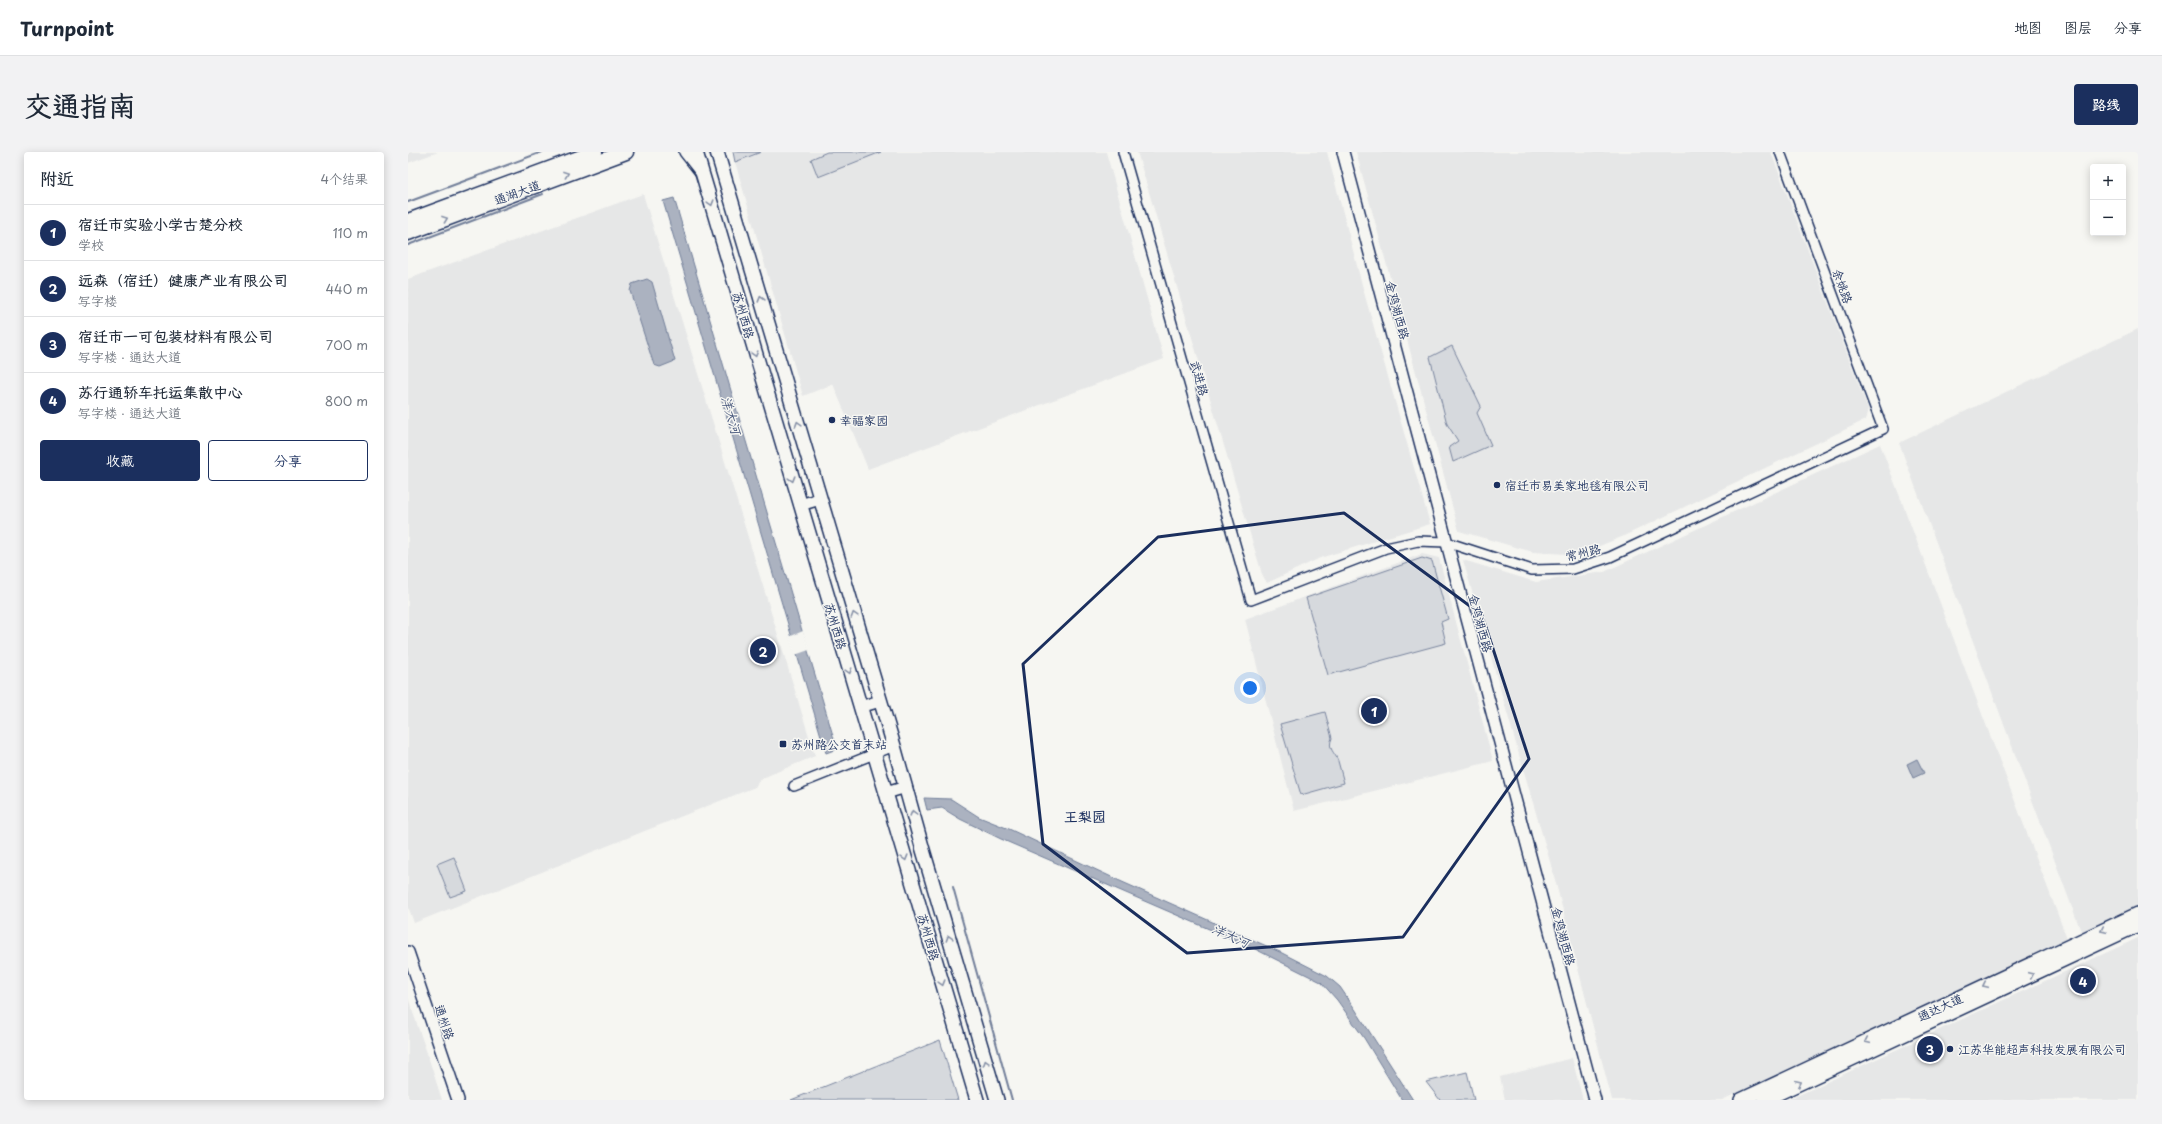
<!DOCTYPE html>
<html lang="zh">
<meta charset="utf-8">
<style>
:root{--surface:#fff;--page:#f2f2f3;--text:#1f2937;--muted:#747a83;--line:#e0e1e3;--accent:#1b2f5e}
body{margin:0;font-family:"Playpen Sans","LXGW WenKai TC",sans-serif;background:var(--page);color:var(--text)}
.controls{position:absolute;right:12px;top:12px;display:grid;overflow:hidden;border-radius:4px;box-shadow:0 2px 10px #0003}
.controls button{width:36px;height:36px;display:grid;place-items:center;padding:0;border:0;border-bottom:1px solid var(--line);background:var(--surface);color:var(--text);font:20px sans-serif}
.you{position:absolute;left:842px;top:536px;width:14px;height:14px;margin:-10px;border:3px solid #fff;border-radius:50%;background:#1a73e8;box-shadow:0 0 0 6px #1a73e833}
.badge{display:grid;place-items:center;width:26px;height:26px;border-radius:50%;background:var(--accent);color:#fff;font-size:13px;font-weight:700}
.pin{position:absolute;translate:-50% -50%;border:2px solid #fff;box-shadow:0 1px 4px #0006}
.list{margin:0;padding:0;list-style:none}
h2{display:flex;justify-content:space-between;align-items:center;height:52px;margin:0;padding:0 16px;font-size:17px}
h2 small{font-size:13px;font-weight:400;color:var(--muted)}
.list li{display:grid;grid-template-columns:26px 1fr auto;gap:12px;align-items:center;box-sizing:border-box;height:56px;padding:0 16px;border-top:1px solid var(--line)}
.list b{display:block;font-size:15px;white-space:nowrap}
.list p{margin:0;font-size:13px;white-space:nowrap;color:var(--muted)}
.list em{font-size:13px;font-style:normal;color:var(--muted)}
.actions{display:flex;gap:8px;padding:12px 16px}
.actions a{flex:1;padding:9px 0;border:1px solid var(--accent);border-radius:4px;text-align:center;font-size:14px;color:var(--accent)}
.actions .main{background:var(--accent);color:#fff}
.map{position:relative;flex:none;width:1730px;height:948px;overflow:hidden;border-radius:4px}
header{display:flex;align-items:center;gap:24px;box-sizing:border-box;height:56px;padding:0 20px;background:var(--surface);border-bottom:1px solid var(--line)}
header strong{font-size:19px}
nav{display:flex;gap:22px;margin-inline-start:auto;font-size:14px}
.intro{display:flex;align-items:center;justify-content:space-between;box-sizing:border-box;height:96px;padding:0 24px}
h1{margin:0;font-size:28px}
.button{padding:10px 18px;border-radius:4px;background:var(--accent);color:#fff;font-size:14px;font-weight:700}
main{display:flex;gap:24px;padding:0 24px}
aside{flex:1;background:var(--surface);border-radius:4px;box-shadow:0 2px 10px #0003}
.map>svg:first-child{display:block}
.built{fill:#e6e7e7}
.green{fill:#d6d9dd;stroke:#78849e}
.water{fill:#abb2c0;stroke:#717e99}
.pier{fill:#f6f6f2}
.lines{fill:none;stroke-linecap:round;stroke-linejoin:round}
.stream{stroke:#717e99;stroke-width:2}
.minor-casing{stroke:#1b2f5e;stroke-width:12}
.tertiary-casing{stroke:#1b2f5e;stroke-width:14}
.secondary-casing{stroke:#1b2f5e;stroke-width:16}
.primary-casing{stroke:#1b2f5e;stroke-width:17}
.minor{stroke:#f6f6f2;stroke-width:9}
.tertiary{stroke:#f6f6f2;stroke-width:11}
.secondary{stroke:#f6f6f2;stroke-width:13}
.primary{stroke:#f6f6f2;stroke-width:14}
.oneway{stroke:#8892a8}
.marked{fill:none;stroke:#1b2f5e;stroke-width:3;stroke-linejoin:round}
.poi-dot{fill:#1b2f5e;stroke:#f6f6f2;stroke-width:1.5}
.labels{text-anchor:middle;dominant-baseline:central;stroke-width:3;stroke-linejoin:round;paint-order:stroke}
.street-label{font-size:12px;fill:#1b2f5e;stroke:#f6f6f2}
.poi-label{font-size:12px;fill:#1b2f5e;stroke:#f6f6f2;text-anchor:start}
.water-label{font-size:13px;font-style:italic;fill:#46567b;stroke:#f6f6f2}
.quarter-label{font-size:14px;font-weight:bold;fill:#1b2f5e;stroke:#f6f6f2}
</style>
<header>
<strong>Turnpoint</strong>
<nav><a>地图</a><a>图层</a><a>分享</a></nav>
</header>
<div class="intro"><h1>交通指南</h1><a class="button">路线</a></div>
<main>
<aside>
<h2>附近<small>4个结果</small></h2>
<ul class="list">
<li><span class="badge">1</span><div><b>宿迁市实验小学古楚分校</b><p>学校</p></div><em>110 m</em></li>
<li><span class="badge">2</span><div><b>远森（宿迁）健康产业有限公司</b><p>写字楼</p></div><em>440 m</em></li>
<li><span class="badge">3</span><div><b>宿迁市一可包装材料有限公司</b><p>写字楼 · 通达大道</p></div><em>700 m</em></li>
<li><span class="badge">4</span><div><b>苏行通轿车托运集散中心</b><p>写字楼 · 通达大道</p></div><em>800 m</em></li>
</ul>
<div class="actions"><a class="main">收藏</a><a>分享</a></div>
</aside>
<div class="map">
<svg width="1730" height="948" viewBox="0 0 1730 948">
<rect width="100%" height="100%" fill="#f6f6f2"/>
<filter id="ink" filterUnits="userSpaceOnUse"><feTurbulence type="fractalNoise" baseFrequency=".025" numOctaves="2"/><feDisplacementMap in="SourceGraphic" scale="8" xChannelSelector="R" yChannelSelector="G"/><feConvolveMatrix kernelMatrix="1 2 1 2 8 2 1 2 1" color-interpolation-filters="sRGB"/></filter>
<g filter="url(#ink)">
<g class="built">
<path d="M0 0H30L0 11Z"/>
<path d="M353 0H698L756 207 460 317 425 232 395 244 327 10Z"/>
<path d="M729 0H919L957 144 1022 372 912 406 859 431 854 422Z"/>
<path d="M948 0H1363L1460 257 1457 268 1216 384 1189 395 1159 402 1125 400 1051 379Z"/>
<path d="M235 42 407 604 352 627 347 635 6 771 0 754V127Z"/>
<path d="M1730 177V756L1674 782 1491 291Z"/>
<path d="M1472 292 1659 787 1314 948H1204L1145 720 1055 408 1128 430 1196 420Z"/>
<path d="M1014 402 1031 406 1085 609 886 659 837 467Z"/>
<path d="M1730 786V948H1380L1589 851Z"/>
<path d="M0 846 19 901 34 948H0Z"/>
<path d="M1164 906 1175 948H1097L1092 925Z"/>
</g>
<g class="green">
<path d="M325 0H353L327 10Z"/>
<path d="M419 0H473L410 25 403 7Z"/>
<path d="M1044 194 1073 254 1069 261 1083 293 1045 310 1041 295 1050 289 1039 272 1022 205Z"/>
<path d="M1014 406 1024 409 1040 467 1033 470 1038 491 920 523 898 446Z"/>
<path d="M917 560 924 586C919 597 927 600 930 609 932 616 934 624 936 631L893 643 872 572Z"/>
<path d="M46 705 59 739 42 745 29 712Z"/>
<path d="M532 888 550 948H383Z"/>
<path d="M1059 920 1066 948H1032L1018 930Z"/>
</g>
<g class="water">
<path d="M266 46 429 597 418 601 255 49Z"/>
<path d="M239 127 244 130 267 209 252 215 246 213 245 210 222 139 224 132Z"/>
<path d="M1509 607 1516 621 1505 626 1499 612Z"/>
<path d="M516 646 543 647 571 665 601 677 712 729 872 800 919 824 932 835 947 857 1005 948H994L956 886 929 848 913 830 845 796 593 687 552 667 534 656 519 658Z"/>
</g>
<path class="pier" d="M395 479 401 498 387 503 381 485Z"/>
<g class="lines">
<g class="stream">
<path d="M0 50 134 0"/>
<path d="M0 93 135 42"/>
<path d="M545 735 604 948"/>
</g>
<g class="minor-casing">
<g id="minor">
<path d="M715 0 843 448 978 396 1010 389 1038 390 1124 418 1165 417 1202 405 1475 277 1372 0"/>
<path d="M386 634 486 594"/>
</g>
</g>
<g class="tertiary-casing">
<g id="tertiary">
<path d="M277 0 292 19"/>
<path d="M935 0 1187 948"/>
<path d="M392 353 412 347"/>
<path d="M452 555 472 549"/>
<path d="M478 641 498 635"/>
<path d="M0 800 50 948"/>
</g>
</g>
<g class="secondary-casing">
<g id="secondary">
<path d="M288 0 569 948"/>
<path d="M309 0 486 594 515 698 589 948"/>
<path d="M1333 948 1730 762"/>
<path d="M1356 948 1730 773"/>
</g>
</g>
<g class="primary-casing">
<g id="primary">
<path d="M0 69 187 0"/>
<path d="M0 81 218 0"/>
</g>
</g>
<use href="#minor" class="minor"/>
<use href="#tertiary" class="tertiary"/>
<use href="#secondary" class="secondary"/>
<use href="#primary" class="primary"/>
</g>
<defs><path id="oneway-chevron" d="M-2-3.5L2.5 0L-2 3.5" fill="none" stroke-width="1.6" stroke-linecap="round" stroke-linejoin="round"/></defs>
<g class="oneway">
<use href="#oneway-chevron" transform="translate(158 22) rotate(-20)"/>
<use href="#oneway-chevron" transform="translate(303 51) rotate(74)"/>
<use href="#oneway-chevron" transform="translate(37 67) rotate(-20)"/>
<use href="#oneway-chevron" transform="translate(353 147) rotate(-106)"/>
<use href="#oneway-chevron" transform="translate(347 202) rotate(74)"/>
<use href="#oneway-chevron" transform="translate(390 272) rotate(-107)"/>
<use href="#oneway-chevron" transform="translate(384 327) rotate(74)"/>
<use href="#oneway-chevron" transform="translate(446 463) rotate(-107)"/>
<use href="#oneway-chevron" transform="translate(441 519) rotate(73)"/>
<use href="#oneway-chevron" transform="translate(505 661) rotate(-105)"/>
<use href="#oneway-chevron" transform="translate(497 706) rotate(74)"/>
<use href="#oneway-chevron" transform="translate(1695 778) rotate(155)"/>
<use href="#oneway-chevron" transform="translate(541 786) rotate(-107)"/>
<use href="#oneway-chevron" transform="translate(1623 823) rotate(-25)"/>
<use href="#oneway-chevron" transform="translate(534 831) rotate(74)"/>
<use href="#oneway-chevron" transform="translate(1577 833) rotate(155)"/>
<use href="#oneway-chevron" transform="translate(1459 889) rotate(155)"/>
<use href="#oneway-chevron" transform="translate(578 911) rotate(-107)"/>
<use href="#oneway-chevron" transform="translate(1391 931) rotate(-25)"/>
</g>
</g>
<path class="marked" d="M936 361 1074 463 1121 607 995 785 779 801 635 692 615 512 750 385Z"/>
<g class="poi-dot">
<circle cx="424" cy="268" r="4"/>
<circle cx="1089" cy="333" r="4"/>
<rect x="371" y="588" width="8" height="8" rx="2"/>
<circle cx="1542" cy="897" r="4"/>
</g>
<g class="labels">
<g class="street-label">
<text transform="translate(109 40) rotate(-20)">通湖大道</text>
<text transform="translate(1435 134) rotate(70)">余姚路</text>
<text transform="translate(990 158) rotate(75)">金鸡湖西路</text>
<text transform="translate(336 163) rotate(74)">苏州西路</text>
<text transform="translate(792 226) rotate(74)">武进路</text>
<text transform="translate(1175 400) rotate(-14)">常州路</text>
<text transform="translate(1073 471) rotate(75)">金鸡湖西路</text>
<text transform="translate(428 474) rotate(73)">苏州西路</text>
<text transform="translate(1156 784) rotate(75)">金鸡湖西路</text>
<text transform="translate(521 785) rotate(74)">苏州西路</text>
<text transform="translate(1532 855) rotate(-25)">通达大道</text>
<text transform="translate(37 870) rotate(71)">通州路</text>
</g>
<g class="poi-label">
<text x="432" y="268">幸福家园</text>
<text x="1097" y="333">宿迁市易美家地毯有限公司</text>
<text x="383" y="592">苏州路公交首末站</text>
<text x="1550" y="897">江苏华能超声科技发展有限公司</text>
</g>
<g class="water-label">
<text transform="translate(324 263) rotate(74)">洋大河</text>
<text transform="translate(823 783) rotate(24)">洋大河</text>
</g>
<g class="quarter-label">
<text x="677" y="664">王梨园</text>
</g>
</g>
</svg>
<div class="controls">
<button>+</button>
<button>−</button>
</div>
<div class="you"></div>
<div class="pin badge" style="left:966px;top:559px">1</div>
<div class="pin badge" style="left:355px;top:499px">2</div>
<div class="pin badge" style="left:1522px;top:897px">3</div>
<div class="pin badge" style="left:1675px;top:829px">4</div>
</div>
</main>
